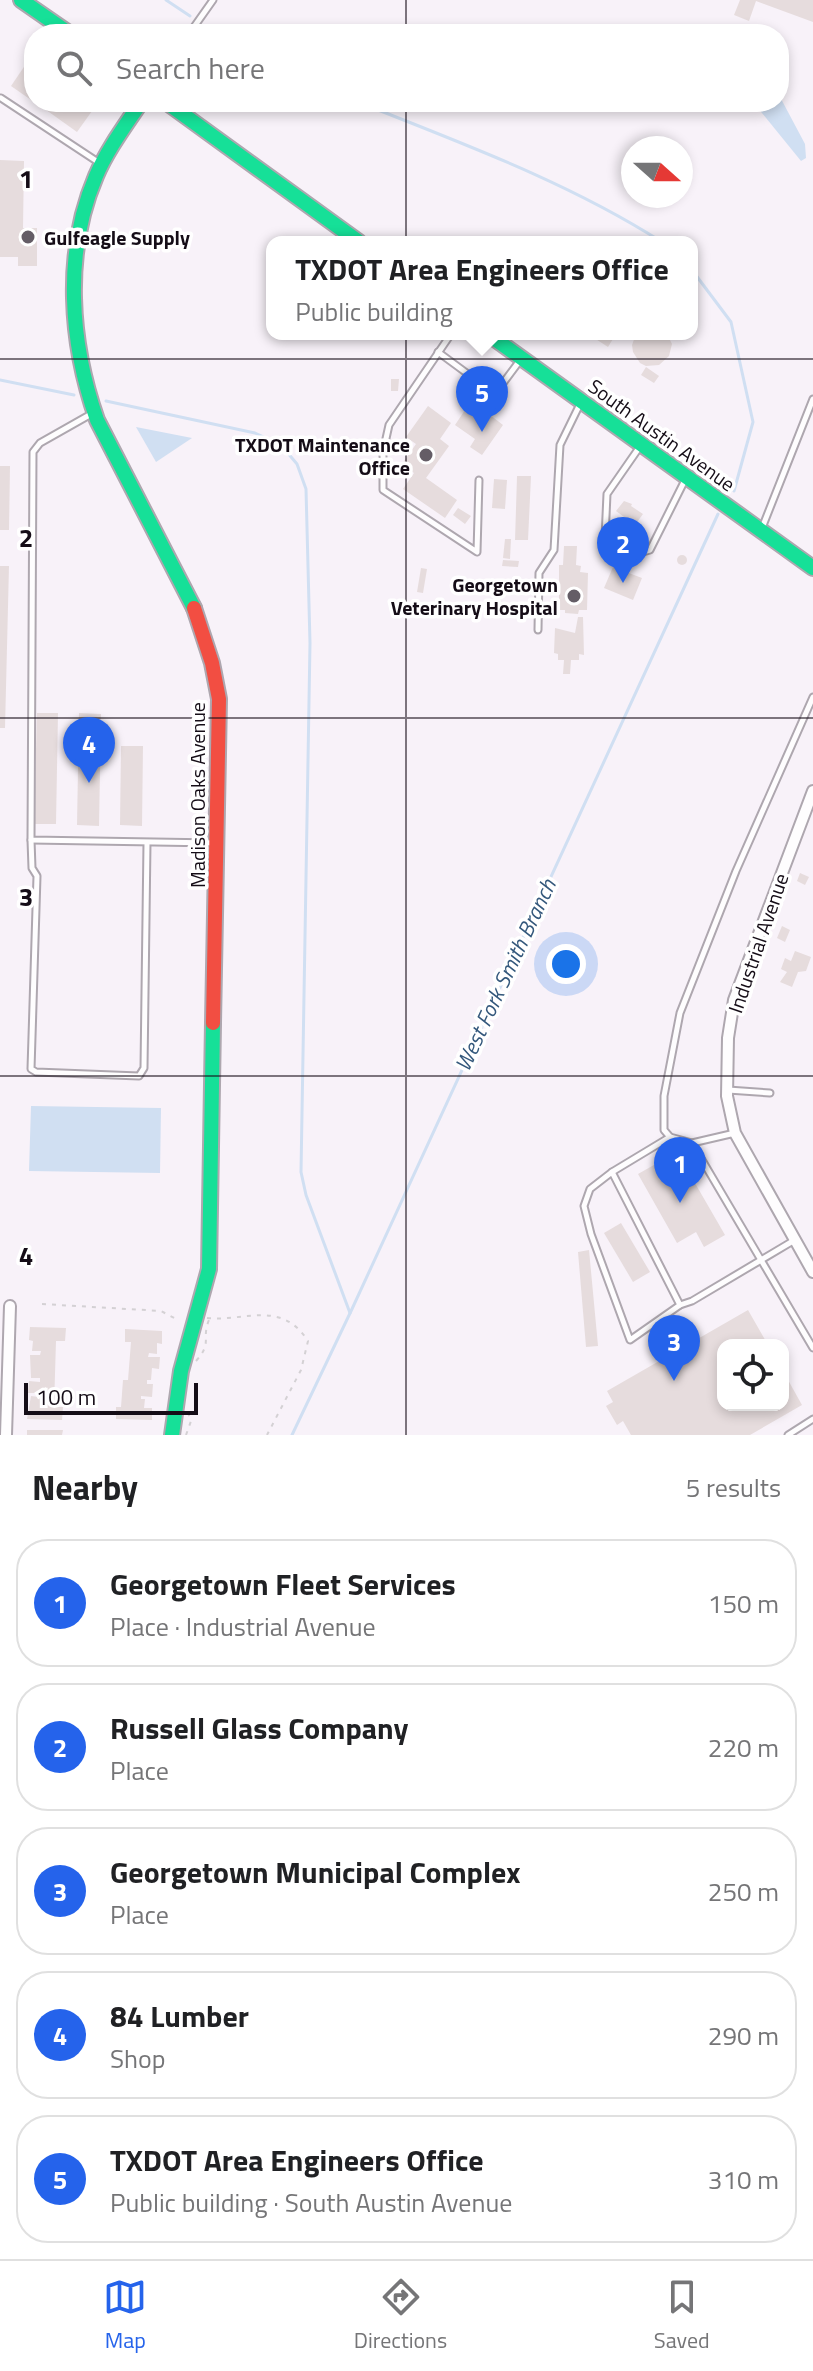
<!DOCTYPE html>
<meta charset="utf-8">
<style>
:root{--surface:#fff;--page:#f2f2f2;--text:#202124;--muted:#757577;--line:#e0e0e0;--accent:#2563eb}
body{margin:0;font-family:"Titillium Web",sans-serif;background:var(--page);color:var(--text)}
.controls{position:absolute;right:24px;bottom:24px;display:grid;overflow:hidden;border-radius:16px;box-shadow:0 4px 12px #0003}
.controls button{width:72px;height:72px;display:grid;place-items:center;padding:0;border:0;border-bottom:2px solid var(--line);background:var(--surface);color:var(--text);font:40px sans-serif}
.compass{position:absolute;left:621px;top:136px;width:72px;height:72px;border-radius:50%;background:var(--surface);box-shadow:0 4px 12px #0003;rotate:111deg}
.scale{position:absolute;left:24px;bottom:20px;width:174px;box-sizing:border-box;padding-left:8px;border:4px solid #150d17;border-top:0;font-size:22px;line-height:28px;white-space:nowrap;color:#150d17;-webkit-text-stroke:6px #fff;paint-order:stroke}
.you{position:absolute;left:566px;top:964px;width:28px;height:28px;margin:-20px;border:6px solid #fff;border-radius:50%;background:#1a73e8;box-shadow:0 0 0 12px #1a73e833}
.badge{display:grid;place-items:center;width:52px;height:52px;border-radius:50%;background:var(--accent);color:#fff;font-size:26px;font-weight:700}
.pin{position:absolute;translate:-50% -66px;filter:drop-shadow(0 2px 4px #0008)}
.pin::after{content:'';position:absolute;top:42px;width:28px;height:24px;background:inherit;clip-path:polygon(0 0,100% 0,50% 100%)}
.popup{position:absolute;left:266px;top:236px;width:432px;height:104px;box-sizing:border-box;display:grid;place-content:center;border-radius:16px;background:var(--surface);filter:drop-shadow(0 2px 6px #0005);font-size:26px;white-space:nowrap;color:var(--muted)}
.popup b{font-size:30px;color:var(--text)}
.popup::after{content:'';position:absolute;left:50%;top:100%;margin-left:-16px;border:16px solid transparent;border-top-color:var(--surface)}
.list{margin:0;padding:0;list-style:none}
h2{display:flex;justify-content:space-between;align-items:center;height:104px;margin:0;padding:0 32px;font-size:34px}
h2 small{font-size:26px;font-weight:400;color:var(--muted)}
.list li{display:grid;grid-template-columns:52px 1fr auto;gap:24px;align-items:center;box-sizing:border-box;height:128px;margin:0 16px 16px;padding:0 16px;border:2px solid var(--line);border-radius:32px}
.list b{display:block;font-size:30px;white-space:nowrap}
.list p{margin:0;font-size:26px;white-space:nowrap;color:var(--muted)}
.list em{font-size:26px;font-style:normal;color:var(--muted)}
.icon{flex:none;width:44px;height:44px;fill:none;stroke:currentColor;stroke-width:2;stroke-linecap:round;stroke-linejoin:round}
.map{position:relative;flex:none;width:813px;height:1435px;overflow:hidden}
.search{position:absolute;background:var(--surface);box-shadow:0 4px 12px #0003;left:24px;right:24px;top:24px;height:88px;display:flex;align-items:center;gap:20px;box-sizing:border-box;padding:0 28px;border-radius:32px;color:var(--muted);font-size:30px}
.sheet{height:824px;background:var(--surface)}
nav{display:flex;justify-content:space-around;align-items:center;box-sizing:border-box;height:112px;border-top:2px solid var(--line);background:var(--surface);font-size:22px;color:var(--muted)}
nav a{display:grid;justify-items:center;gap:4px}
nav .on{color:var(--accent)}
.map>svg:first-child{display:block}
.water{fill:#d0dff2}
.lines{fill:none;stroke-linecap:round;stroke-linejoin:round}
.stream{stroke:#d0dff2;stroke-width:3}
.building{fill:#e6dcdd}
.lane-casing{stroke:#aea7af;stroke-width:9}
.street-casing{stroke:#aea7af;stroke-width:14}
.fast-casing{stroke:#aea7af;stroke-width:18}
.jam-casing{stroke:#aea7af;stroke-width:18}
.path{stroke:#d4d1d4;stroke-width:2;stroke-dasharray:4 6;stroke-linecap:butt}
.lane{stroke:#fefdfe;stroke-width:5}
.street{stroke:#fefdfe;stroke-width:10}
.fast{stroke:#16e098;stroke-width:14}
.jam{stroke:#f24e42;stroke-width:14}
.grid{fill:none;stroke:#150d17;stroke-width:2;stroke-opacity:0.55}
.poi-dot{fill:#645d66;stroke:#fff;stroke-width:3}
.labels{text-anchor:middle;dominant-baseline:central;stroke-width:7;stroke-linejoin:round;paint-order:stroke}
.poi-label{font-size:20px;font-weight:bold;fill:#150d17;stroke:#fff;text-anchor:end}
.street-label{font-size:20px;fill:#150d17;stroke:#fff}
.water-label{font-size:22px;font-style:italic;fill:#34587c;stroke:#fff}
.grid-label{font-size:26px;text-anchor:middle;font-weight:bold;fill:#150d17;stroke:#fff;stroke-width:7;stroke-linejoin:round;paint-order:stroke}
</style>
<div class="map">
<svg width="813" height="1435" viewBox="0 0 813 1435">
<rect width="100%" height="100%" fill="#f8f2f9"/>
<g class="water">
<path d="M779 95 805 144 806 158 801 161 753 102H779Z"/>
<path d="M136 427 192 438 156 462Z"/>
<path d="M31 1106 161 1108 160 1173 29 1171Z"/>
</g>
<g class="lines">
<g class="stream">
<path d="M166 0 190 16"/>
<path d="M209 28 220 34"/>
<path d="M358 102C461 143 568 182 662 242"/>
<path d="M692 270 731 322 753 422 734 491"/>
<path d="M0 380 74 395"/>
<path d="M106 401 255 433 281 445 297 464 306 489 310 643 301 1172 306 1195 350 1313"/>
<path d="M292 1435 352 1309 718 514"/>
</g>
</g>
<g class="building">
<path d="M740 0H813V22L756 1 749 21 734 15Z"/>
<path d="M30 58 34 60V102L11 86Z"/>
<path d="M35 102H94L97 104 77 132Z"/>
<path d="M0 160 24 161 23 228H37V266H18V257H0Z"/>
<path d="M588 334H616L608 347Z"/>
<path d="M636 334H667L672 344 669 356 659 365 646 366 640 363 633 352 632 345Z"/>
<path d="M646 367 659 376 654 383 641 375Z"/>
<path d="M391 379H399L398 391H391Z"/>
<path d="M428 406 451 423 440 439 449 446 426 478 457 500 445 518 403 489 414 473 402 464 416 444 406 437Z"/>
<path d="M467 407 486 421 490 415 503 425 482 455 470 447 475 439 455 425Z"/>
<path d="M0 466H10L9 530H0Z"/>
<path d="M517 476H531L528 540H515Z"/>
<path d="M494 479 507 480 505 509 492 508Z"/>
<path d="M624 501 632 504 631 506 643 514 635 525 616 511Z"/>
<path d="M458 508 471 516 465 524 453 515Z"/>
<path d="M505 539H511L510 559 503 558Z"/>
<path d="M564 546H577L576 565 581 566 580 572 588 573 587 610H579L578 614 565 613V610H559V565H563Z"/>
<circle cx="682" cy="560" r="5"/>
<path d="M503 560 519 561 518 567 502 566Z"/>
<path d="M0 566H9L5 728H0Z"/>
<path d="M613 567 642 578 633 600 604 588Z"/>
<path d="M421 568 427 569 423 593 417 592Z"/>
<path d="M578 617H583L584 655 579 654V660H571L570 674H563L564 660H558V654L554 653 555 628 575 633Z"/>
<path d="M37 713H58L56 824H34Z"/>
<path d="M79 713 101 714 99 826 77 825Z"/>
<path d="M121 746H143L142 826 120 825Z"/>
<path d="M800 873 809 877 805 885 797 881Z"/>
<path d="M782 926 790 930 785 942 777 938Z"/>
<path d="M795 951 811 957 806 971 798 972 792 987 780 982 787 972 781 969 785 958 791 961Z"/>
<path d="M677 1152 725 1235 704 1247 696 1232 677 1243 638 1174Z"/>
<path d="M621 1223 650 1272 633 1282 604 1233Z"/>
<path d="M589 1250 598 1346 586 1347 578 1252Z"/>
<path d="M748 1310 768 1345H723V1405H783V1371L802 1405 750 1435H631L623 1421 617 1425 606 1406 613 1402 607 1391Z"/>
<path d="M30 1327 66 1328 65 1341H56L54 1407H63L62 1420 27 1419 31 1396 39 1397V1393H28L29 1381 40 1382V1378H31L30 1355H40L41 1351H32L33 1341 29 1340Z"/>
<path d="M125 1329 162 1331V1344L157 1343V1354L149 1353 148 1357H160L159 1369 152 1368 151 1380H147V1384H153L152 1397 141 1396V1399H145L144 1408H152V1420L116 1419V1407H121L123 1380H128L131 1342H125Z"/>
<path d="M27 1430H63L62 1435H27Z"/>
</g>
<g class="lines">
<g class="lane-casing">
<g id="lane">
<path d="M189 34 213 0"/>
<path d="M1 98 101 164"/>
<path d="M451 334 389 425 383 452V490L477 552 479 480"/>
<path d="M438 352 495 394 521 359"/>
<path d="M93 413 40 443 33 452 31 840 216 843"/>
<path d="M641 445 607 494 605 538 625 557 650 550 686 478"/>
<path d="M762 528 813 399"/>
<path d="M538 630 539 573 554 550 560 445 581 402"/>
<path d="M31 840 32 868 37 876 31 1069 36 1072 139 1076 144 1068 147 843"/>
<path d="M728 1090 770 1093"/>
<path d="M735 1133 692 1143 813 1348"/>
<path d="M670 1137 612 1172 590 1189 584 1206 591 1234 630 1340 680 1305 692 1301 793 1241"/>
<path d="M692 1143 670 1137 664 1130V1096L680 1013 736 871 813 697"/>
<path d="M612 1172 680 1305"/>
<path d="M788 1435 813 1419"/>
</g>
</g>
<g class="street-casing">
<g id="street">
<path d="M813 791 734 1000 728 1038 727 1096 735 1133 813 1272"/>
<path d="M6 1435 10 1306"/>
</g>
</g>
<g class="fast-casing">
<g id="fast">
<path d="M21 0 70 34"/>
<path d="M141 102C125 126 107 150 96 176 63 253 70 343 97 420L194 608"/>
<path d="M166 102 359 242"/>
<path d="M488 334 813 568"/>
<path d="M172 1435 181 1371 209 1269 213 1023"/>
</g>
</g>
<g class="jam-casing">
<path id="jam" d="M194 608 212 663 219 699 213 1023"/>
</g>
<g class="path">
<path d="M42 1304 161 1311 178 1320"/>
<path d="M207 1318C244 1322 281 1299 308 1341L301 1370 267 1435"/>
<path d="M196 1361C213 1342 201 1339 209 1320"/>
<path d="M186 1435 191 1421 188 1413"/>
</g>
<use href="#lane" class="lane"/>
<use href="#street" class="street"/>
<use href="#fast" class="fast"/>
<use href="#jam" class="jam"/>
</g>
<path class="grid" d="M406 0V34M406 102V1435M0 359H813M0 718H813M0 1076H813"/>
<g class="poi-dot">
<circle cx="28" cy="237" r="8"/>
<circle cx="426" cy="455" r="8"/>
<circle cx="574" cy="596" r="8"/>
</g>
<g class="labels">
<g class="poi-label">
<text x="44" y="237" text-anchor="start">Gulfeagle Supply</text>
<text x="410" y="444">TXDOT Maintenance<tspan x="410" dy="23">Office</tspan></text>
<text x="558" y="584">Georgetown<tspan x="558" dy="23">Veterinary Hospital</tspan></text>
</g>
<g class="street-label">
<text transform="translate(662 435) rotate(36)">South Austin Avenue</text>
<text transform="translate(197 795) rotate(-90)">Madison Oaks Avenue</text>
<text transform="translate(758 943) rotate(-71)">Industrial Avenue</text>
</g>
<g class="water-label">
<text transform="translate(505 975) rotate(-65)">West Fork Smith Branch</text>
</g>
</g>
<g class="grid-label">
<text x="26" y="188">1</text>
<text x="26" y="547">2</text>
<text x="26" y="906">3</text>
<text x="26" y="1265">4</text>
</g>
</svg>
<div class="controls">
<button><svg class="icon" aria-label="locate" viewBox="0 0 24 24"><circle cx="12" cy="12" r="6"/><path d="M12 2v4M12 18v4M2 12h4M18 12h4"/></svg></button>
</div>
<svg class="compass" viewBox="-18 -18 36 36"><path d="M0-13l5 13h-10z" fill="#e53935"/><path d="M0 13l5-13h-10z" fill="#757577"/></svg>
<div class="scale">100 m</div>
<div class="you"></div>
<div class="pin badge" style="left:680px;top:1203px">1</div>
<div class="pin badge" style="left:623px;top:583px">2</div>
<div class="pin badge" style="left:674px;top:1381px">3</div>
<div class="pin badge" style="left:89px;top:783px">4</div>
<div class="pin badge" style="left:482px;top:432px">5</div>
<div class="popup"><b>TXDOT Area Engineers Office</b>Public building</div>
<div class="search"><svg class="icon" aria-label="search" viewBox="0 0 24 24"><circle cx="10" cy="10" r="6"/><path d="M15 15l6 6"/></svg>Search here</div>
</div>
<section class="sheet">
<h2>Nearby<small>5 results</small></h2>
<ul class="list">
<li><span class="badge">1</span><div><b>Georgetown Fleet Services</b><p>Place · Industrial Avenue</p></div><em>150 m</em></li>
<li><span class="badge">2</span><div><b>Russell Glass Company</b><p>Place</p></div><em>220 m</em></li>
<li><span class="badge">3</span><div><b>Georgetown Municipal Complex</b><p>Place</p></div><em>250 m</em></li>
<li><span class="badge">4</span><div><b>84 Lumber</b><p>Shop</p></div><em>290 m</em></li>
<li><span class="badge">5</span><div><b>TXDOT Area Engineers Office</b><p>Public building · South Austin Avenue</p></div><em>310 m</em></li>
</ul>
</section>
<nav>
<a class="on"><svg class="icon" aria-label="map" viewBox="0 0 24 24"><path d="M3 6l6-2 6 2 6-2v14l-6 2-6-2-6 2zM9 4v14M15 6v14"/></svg>Map</a>
<a><svg class="icon" aria-label="directions" viewBox="0 0 24 24"><path d="M12 3l9 9-9 9-9-9zM9 14v-3h6M13 9l2 2-2 2"/></svg>Directions</a>
<a><svg class="icon" aria-label="saved" viewBox="0 0 24 24"><path d="M7 4h10v16l-5-4-5 4z"/></svg>Saved</a>
</nav>
